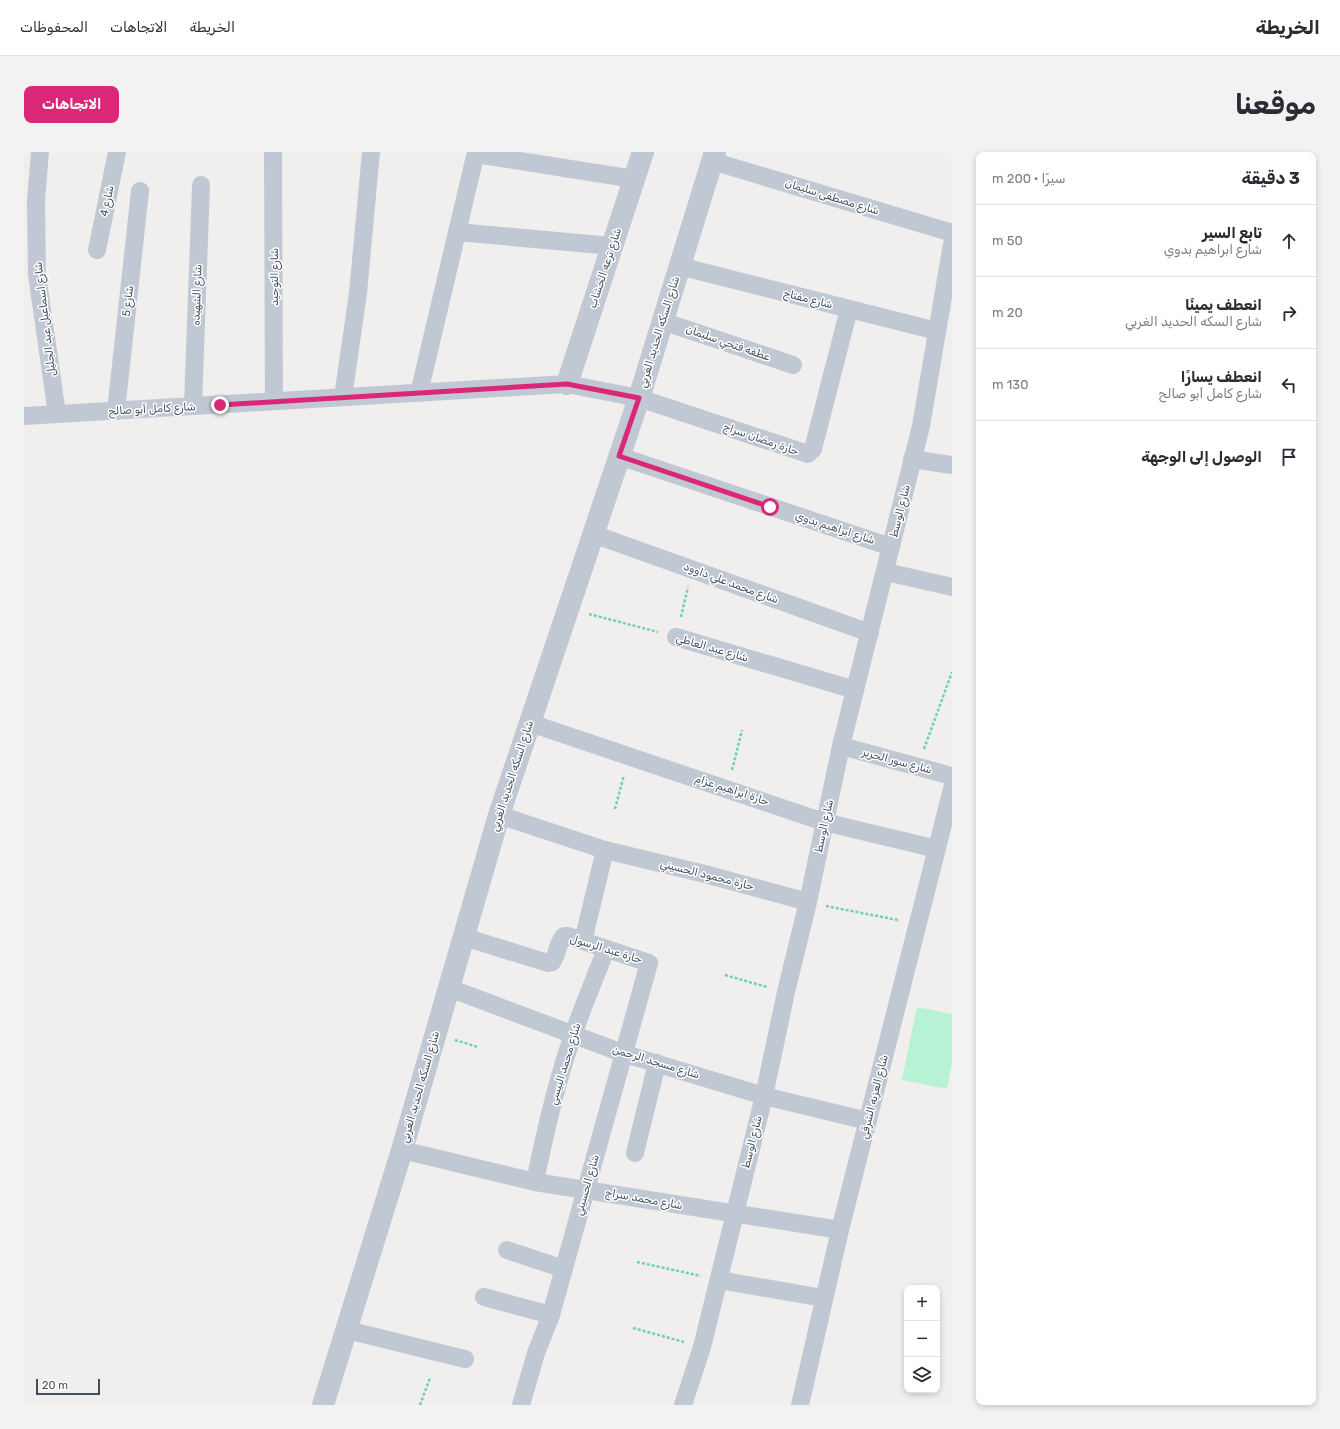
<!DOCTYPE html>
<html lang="ar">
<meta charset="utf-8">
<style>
:root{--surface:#fff;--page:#f2f2f3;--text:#2b2b33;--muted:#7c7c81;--line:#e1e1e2;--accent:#db2777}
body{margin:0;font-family:Rubik,"Noto Sans Arabic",sans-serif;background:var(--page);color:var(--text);direction:rtl}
.controls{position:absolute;right:12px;bottom:12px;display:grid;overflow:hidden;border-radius:8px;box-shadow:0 2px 6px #0003}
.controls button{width:36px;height:36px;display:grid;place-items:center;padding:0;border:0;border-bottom:1px solid var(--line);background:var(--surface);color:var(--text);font:20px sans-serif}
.scale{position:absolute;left:12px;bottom:10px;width:64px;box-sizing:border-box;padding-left:4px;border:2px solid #454f5d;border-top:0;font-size:11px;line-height:14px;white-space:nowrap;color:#454f5d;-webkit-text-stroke:3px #fff;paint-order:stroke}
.stop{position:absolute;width:12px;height:12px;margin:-9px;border:3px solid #db2777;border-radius:50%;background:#fff}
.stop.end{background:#db2777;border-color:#fff;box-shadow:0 1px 4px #0008}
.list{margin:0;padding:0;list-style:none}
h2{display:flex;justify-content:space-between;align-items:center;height:52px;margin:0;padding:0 16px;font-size:17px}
h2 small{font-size:13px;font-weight:400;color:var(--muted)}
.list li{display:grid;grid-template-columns:26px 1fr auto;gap:12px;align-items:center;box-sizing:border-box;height:72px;padding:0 16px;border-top:1px solid var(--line)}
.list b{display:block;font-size:15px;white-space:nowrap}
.list p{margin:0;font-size:13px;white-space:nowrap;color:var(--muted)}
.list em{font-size:13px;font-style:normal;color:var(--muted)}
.icon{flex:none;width:22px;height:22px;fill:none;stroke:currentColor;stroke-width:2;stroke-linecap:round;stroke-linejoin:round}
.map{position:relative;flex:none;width:928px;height:1253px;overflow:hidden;direction:ltr;border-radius:8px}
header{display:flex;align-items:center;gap:24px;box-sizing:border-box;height:56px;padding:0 20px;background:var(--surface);border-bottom:1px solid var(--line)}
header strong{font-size:19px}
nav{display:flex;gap:22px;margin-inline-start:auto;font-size:14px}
.intro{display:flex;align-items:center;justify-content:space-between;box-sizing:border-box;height:96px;padding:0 24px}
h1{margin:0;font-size:28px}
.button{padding:10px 18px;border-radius:8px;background:var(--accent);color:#fff;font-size:14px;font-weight:700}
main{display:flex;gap:24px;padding:0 24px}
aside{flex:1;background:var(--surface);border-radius:8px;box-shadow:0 2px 6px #0003}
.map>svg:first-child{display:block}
.pitch{fill:#b8f2d5}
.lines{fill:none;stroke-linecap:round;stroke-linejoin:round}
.path{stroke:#6ed3ac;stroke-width:2.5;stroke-dasharray:3 2;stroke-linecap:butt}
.minor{stroke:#c0c8d4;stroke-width:18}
.tertiary{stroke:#c0c8d4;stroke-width:22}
.route{stroke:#db2777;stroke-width:5}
.labels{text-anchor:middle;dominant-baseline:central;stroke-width:3;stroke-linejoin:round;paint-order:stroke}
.street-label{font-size:11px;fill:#454f5d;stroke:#fff}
</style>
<header>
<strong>الخريطة</strong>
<nav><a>الخريطة</a><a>الاتجاهات</a><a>المحفوظات</a></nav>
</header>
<div class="intro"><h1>موقعنا</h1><a class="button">الاتجاهات</a></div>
<main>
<aside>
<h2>3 دقيقة<small>سيرًا · 200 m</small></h2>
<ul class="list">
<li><svg class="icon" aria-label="ahead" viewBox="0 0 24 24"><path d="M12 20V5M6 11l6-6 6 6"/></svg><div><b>تابع السير</b><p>شارع ابراهيم بدوي</p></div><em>50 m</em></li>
<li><svg class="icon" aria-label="right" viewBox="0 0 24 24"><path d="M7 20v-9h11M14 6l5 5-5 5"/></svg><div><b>انعطف يمينًا</b><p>شارع السكه الحديد الغربي</p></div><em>20 m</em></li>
<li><svg class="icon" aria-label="left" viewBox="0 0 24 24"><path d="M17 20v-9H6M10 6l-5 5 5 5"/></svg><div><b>انعطف يسارًا</b><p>شارع كامل أبو صالح</p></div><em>130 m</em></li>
<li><svg class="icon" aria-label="arrive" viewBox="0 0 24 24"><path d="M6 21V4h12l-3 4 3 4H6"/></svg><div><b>الوصول إلى الوجهة</b></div></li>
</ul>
</aside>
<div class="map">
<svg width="928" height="1253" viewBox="0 0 928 1253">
<rect width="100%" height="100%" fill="#f1eeee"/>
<path class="pitch" d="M893 855 928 862V911L923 937 878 928Z"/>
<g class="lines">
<g class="path">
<path d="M565 462 634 480"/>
<path d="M657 465 664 435"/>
<path d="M900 597 928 520"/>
<path d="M708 618 718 578"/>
<path d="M591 657 600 623"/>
<path d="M802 754 874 768"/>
<path d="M701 823 743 835"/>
<path d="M431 888 454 895"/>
<path d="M613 1110 677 1124"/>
<path d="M609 1176 660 1190"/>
<path d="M396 1253 406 1226"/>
</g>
<g class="minor">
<path d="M16 0 12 49 13 123 33 262"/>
<path d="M249 0 250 249"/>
<path d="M452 2 610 27"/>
<path d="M688 9 928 81"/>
<path d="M433 80 588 94"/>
<path d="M73 98 93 0"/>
<path d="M655 114 913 179"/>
<path d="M638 169 769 213"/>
<path d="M395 241 452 0"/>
<path d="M319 245 334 141 347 0"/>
<path d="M169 254 177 33"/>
<path d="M92 259 116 39"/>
<path d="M0 264 543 232 615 246 784 302 789 297 825 157"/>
<path d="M595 304 867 395"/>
<path d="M888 307 928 313"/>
<path d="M569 382 846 481"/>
<path d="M862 420 928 435"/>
<path d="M652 485 831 538"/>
<path d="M506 571 800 670 913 697"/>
<path d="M817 594 928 624"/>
<path d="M475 663 581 698 681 722 784 750"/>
<path d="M440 785 524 811 528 810C534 802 533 791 540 784H544L625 811 527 1163 512 1201 497 1253"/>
<path d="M559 789 581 698"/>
<path d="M425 836 601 902 740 944 844 969"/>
<path d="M378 998 511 1030 816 1078"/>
<path d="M611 1001 633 911"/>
<path d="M511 1030C521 980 532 931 549 883 559 854 571 826 582 797"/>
<path d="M483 1098 540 1117"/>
<path d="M695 1128 799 1146"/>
<path d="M460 1145 527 1163"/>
<path d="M323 1178 441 1207"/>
<path d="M659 1253 678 1195 740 944 762 840 784 750 817 594 897 274 928 92"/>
<path d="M776 1253 816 1078 928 637"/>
</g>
<g class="tertiary">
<path d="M543 232 619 0"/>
<path d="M299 1253 378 998 475 663 615 246 691 0"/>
</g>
</g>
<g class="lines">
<path class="route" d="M196 253 543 232 615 246 595 304 746 355"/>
</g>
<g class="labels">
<g class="street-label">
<text transform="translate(808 45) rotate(17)">شارع مصطفى سليمان</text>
<text transform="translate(83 49) rotate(-78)">شارع 4</text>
<text transform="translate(581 116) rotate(-72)">شارع ترعه الخشاب</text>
<text transform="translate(250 125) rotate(-90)">شارع التوحيد</text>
<text transform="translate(173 143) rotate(-88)">شارع الشهيده</text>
<text transform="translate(784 147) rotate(14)">شارع مفتاح</text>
<text transform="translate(104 149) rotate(-84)">شارع 5</text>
<text transform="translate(21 167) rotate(-97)">شارع اسماعيل عبد الجليل</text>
<text transform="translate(635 180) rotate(-73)">شارع السكه الحديد الغربي</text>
<text transform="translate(704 191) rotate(19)">عطفه فتحي سليمان</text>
<text transform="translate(128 257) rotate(-3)">شارع كامل أبو صالح</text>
<text transform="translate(737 287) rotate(19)">حارة رمضان سراج</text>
<text transform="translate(876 359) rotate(-76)">شارع الوسط</text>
<text transform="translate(811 376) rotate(18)">شارع ابراهيم بدوي</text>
<text transform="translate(707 431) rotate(20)">شارع محمد علي داوود</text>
<text transform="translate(688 496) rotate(16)">شارع عبد العاطي</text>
<text transform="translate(873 609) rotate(15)">شارع سور الحرير</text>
<text transform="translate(488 624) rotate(-72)">شارع السكه الحديد الغربي</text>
<text transform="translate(708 638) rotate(18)">حارة ابراهيم عزام</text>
<text transform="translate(800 674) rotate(-78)">شارع الوسط</text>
<text transform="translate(683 723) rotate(14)">حارة محمود الحسيني</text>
<text transform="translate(582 797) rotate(17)">حارة عبد الرسول</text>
<text transform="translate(632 910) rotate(17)">شارع مسجد الرحمن</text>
<text transform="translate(541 912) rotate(-73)">شارع محمد البيسي</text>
<text transform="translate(396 935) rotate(-74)">شارع السكه الحديد الغربي</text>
<text transform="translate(850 945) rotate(-76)">شارع العزبه الشرقي</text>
<text transform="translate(728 990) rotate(-76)">شارع الوسط</text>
<text transform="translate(563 1033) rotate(-74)">شارع الحسيني</text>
<text transform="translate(620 1047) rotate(10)">شارع محمد سراج</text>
</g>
</g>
</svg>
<div class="controls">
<button>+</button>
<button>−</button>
<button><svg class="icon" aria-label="layers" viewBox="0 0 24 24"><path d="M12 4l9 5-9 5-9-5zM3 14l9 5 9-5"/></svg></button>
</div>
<div class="scale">20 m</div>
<div class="stop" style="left:746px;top:355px"></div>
<div class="stop end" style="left:196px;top:253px"></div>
</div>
</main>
